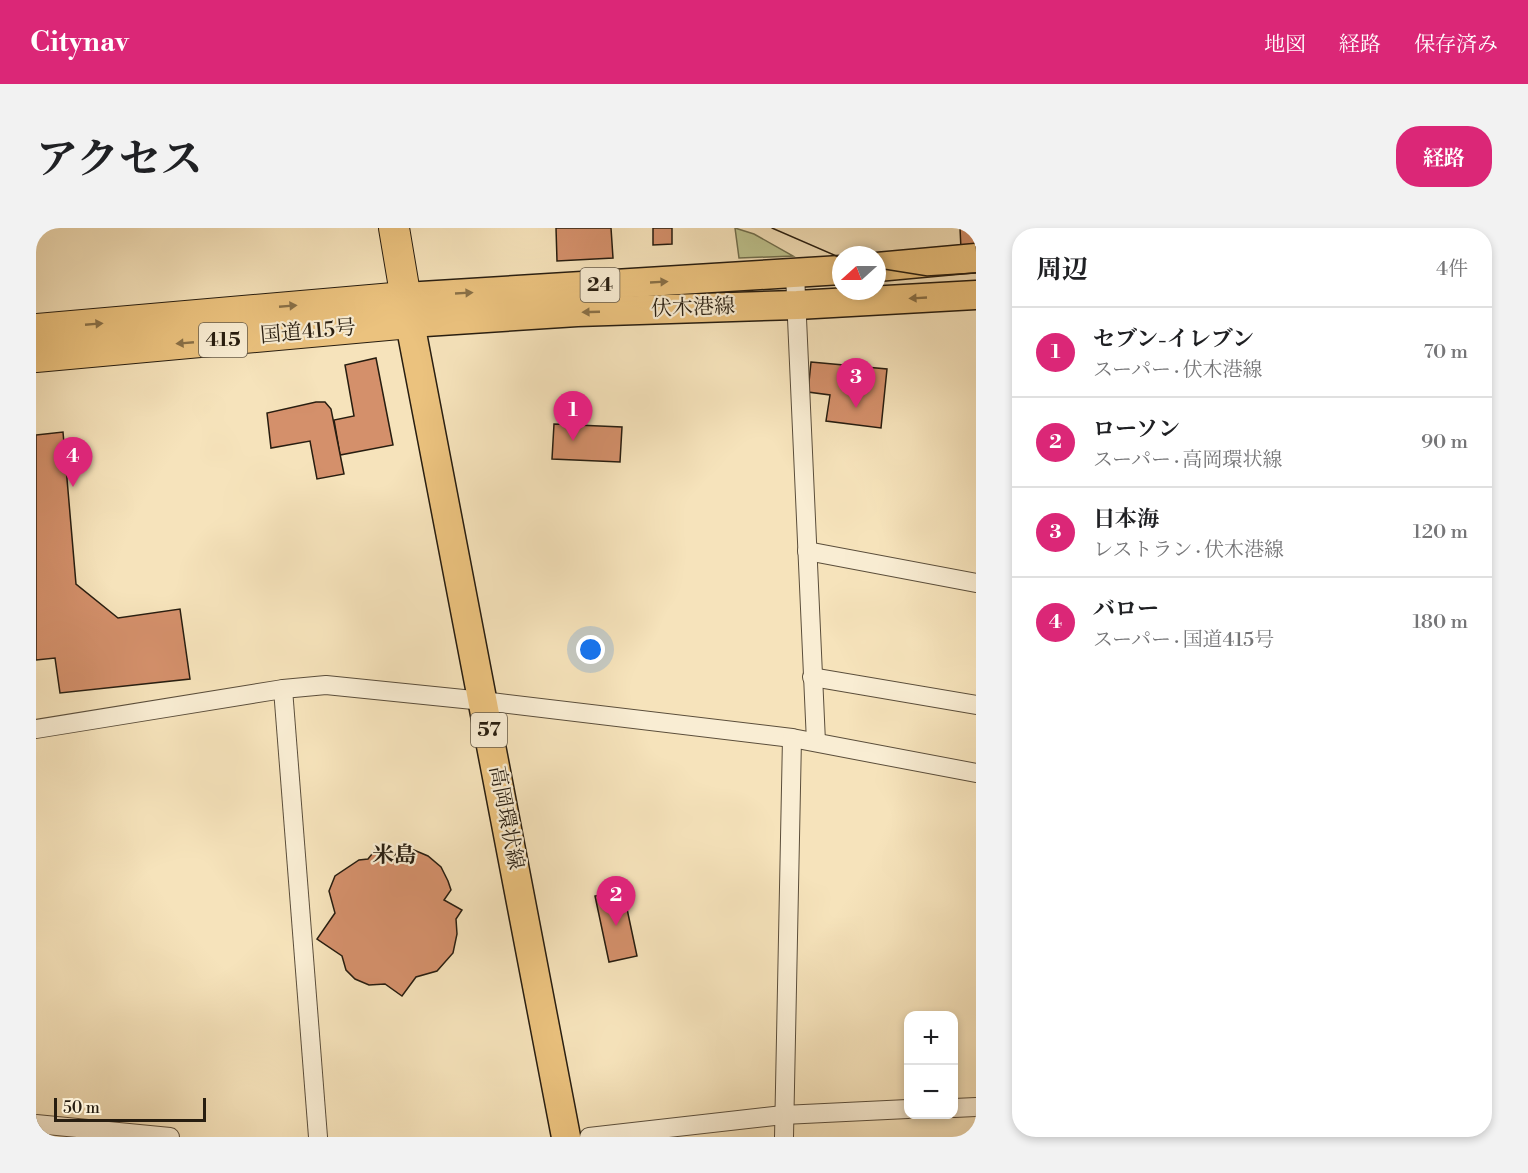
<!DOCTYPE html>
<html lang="ja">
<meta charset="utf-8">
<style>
:root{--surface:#fff;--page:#f2f2f2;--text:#202124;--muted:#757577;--line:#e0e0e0;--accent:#db2777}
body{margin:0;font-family:"Libre Bodoni","Noto Serif JP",serif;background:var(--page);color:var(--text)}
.controls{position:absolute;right:18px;bottom:18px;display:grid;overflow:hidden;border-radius:12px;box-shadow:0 3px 9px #0003}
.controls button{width:54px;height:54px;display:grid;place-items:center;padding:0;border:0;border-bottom:2px solid var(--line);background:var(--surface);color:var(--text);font:30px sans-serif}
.compass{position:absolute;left:796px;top:18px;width:54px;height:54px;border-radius:50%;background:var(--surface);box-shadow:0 3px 9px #0003;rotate:249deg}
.scale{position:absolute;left:18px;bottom:15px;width:152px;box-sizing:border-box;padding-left:6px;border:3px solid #271d10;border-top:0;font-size:16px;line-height:21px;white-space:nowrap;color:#271d10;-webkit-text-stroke:4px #f9edd3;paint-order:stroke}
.you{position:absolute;left:555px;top:422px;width:21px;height:21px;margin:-15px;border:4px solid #fff;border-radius:50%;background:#1a73e8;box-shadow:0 0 0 9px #1a73e833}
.badge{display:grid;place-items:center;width:39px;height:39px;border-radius:50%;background:var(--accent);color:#fff;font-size:20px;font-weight:700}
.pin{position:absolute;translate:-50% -50px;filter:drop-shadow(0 2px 3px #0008)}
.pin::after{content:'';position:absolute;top:32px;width:21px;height:18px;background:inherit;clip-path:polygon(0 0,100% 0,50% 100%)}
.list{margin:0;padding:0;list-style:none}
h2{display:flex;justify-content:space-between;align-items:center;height:78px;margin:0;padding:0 24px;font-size:26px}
h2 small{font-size:20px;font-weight:400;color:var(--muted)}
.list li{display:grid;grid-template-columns:39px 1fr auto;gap:18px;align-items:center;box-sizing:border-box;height:90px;padding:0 24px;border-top:2px solid var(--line)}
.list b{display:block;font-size:22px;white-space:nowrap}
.list p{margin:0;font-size:20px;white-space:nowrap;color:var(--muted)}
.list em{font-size:20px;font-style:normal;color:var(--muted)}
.map{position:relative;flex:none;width:940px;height:909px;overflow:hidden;border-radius:24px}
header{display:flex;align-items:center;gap:36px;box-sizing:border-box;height:84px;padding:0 30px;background:var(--accent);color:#fff}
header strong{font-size:28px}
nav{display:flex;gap:33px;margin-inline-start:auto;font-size:21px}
.intro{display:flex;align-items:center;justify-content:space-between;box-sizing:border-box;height:144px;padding:0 36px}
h1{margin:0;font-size:42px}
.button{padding:15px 27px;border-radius:24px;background:var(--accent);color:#fff;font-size:21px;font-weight:700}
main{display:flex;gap:36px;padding:0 36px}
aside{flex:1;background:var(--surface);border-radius:24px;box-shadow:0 3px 9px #0003}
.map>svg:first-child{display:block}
.green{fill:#bec38e;stroke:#72704f;stroke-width:1.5}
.building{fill:#d4906b;stroke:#271d10;stroke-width:1.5}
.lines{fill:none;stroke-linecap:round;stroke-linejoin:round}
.minor-casing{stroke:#5b4e3b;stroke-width:20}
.primary-casing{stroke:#271d10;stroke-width:31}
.trunk-casing{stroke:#271d10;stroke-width:32}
.minor{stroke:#f9edd3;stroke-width:18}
.primary{stroke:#ebc27e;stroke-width:28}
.trunk{stroke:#ebc27e;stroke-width:30}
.tram{stroke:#271d10;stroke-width:1.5}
.oneway{fill:#897047}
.labels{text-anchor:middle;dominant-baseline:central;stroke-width:4.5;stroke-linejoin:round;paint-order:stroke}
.shield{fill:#f9edd3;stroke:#665b4a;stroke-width:1.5}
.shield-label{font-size:20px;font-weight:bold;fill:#271d10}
.street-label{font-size:21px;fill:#271d10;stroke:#f9edd3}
.neighbourhood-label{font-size:22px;font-weight:bold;fill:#271d10;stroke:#f9edd3}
</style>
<header>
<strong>Citynav</strong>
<nav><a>地図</a><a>経路</a><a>保存済み</a></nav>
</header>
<div class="intro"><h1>アクセス</h1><a class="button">経路</a></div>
<main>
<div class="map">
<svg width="940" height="909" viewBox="0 0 940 909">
<rect width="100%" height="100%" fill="#f6e3bb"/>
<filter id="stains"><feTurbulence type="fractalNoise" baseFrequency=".00333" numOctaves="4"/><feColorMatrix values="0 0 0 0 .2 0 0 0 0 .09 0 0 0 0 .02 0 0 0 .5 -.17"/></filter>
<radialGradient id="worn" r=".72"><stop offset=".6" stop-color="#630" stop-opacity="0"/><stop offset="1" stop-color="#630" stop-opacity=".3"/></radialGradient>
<path class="green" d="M699 0 718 6 757 28 703 30Z"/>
<g class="building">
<path d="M520 0H575L577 30 521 33Z"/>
<path d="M617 0H636V16L617 17Z"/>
<path d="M924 0H940V20L925 21Z"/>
<path d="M340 130 357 217 304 227 298 192 318 188 309 137Z"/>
<path d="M775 134 851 141 845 200 790 193 794 167 772 164Z"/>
<path d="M280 174H289L295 181 308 246 281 251 274 213 235 220 231 185Z"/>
<path d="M518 196 586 199 584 234 516 231Z"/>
<path d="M27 204 40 356 82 390 144 381 154 451 24 465 19 430 0 432V207Z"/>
<path d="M340 621 355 635 361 624 378 622 392 628 405 639 412 653 415 662 408 672 426 682 420 691 421 706 417 725 401 743 380 749 366 768 349 756 333 757 319 751 310 742 306 728 281 711 299 685 293 663 299 648 323 632 332 631Z"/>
<path d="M587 662 601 728 573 734 559 668Z"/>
</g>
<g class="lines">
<g class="minor-casing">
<g id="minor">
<path d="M759 46 780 514"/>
<path d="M771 323 940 355"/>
<path d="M776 449 940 477"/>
<path d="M247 461 282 909"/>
<path d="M0 501 247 461 290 457 447 473 756 510 940 545"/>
<path d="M918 880 940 879"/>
<path d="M0 896 134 909"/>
<path d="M553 909 747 887 872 881"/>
<path d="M748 909 756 510"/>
</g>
</g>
<g class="primary-casing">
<g id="primary">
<path d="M841 39 940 30"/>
<path d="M369 69 805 42"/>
<path d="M530 909 374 95 541 84 761 77 940 67"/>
</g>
</g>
<g class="trunk-casing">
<g id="trunk">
<path d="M0 101 369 69"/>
<path d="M0 129 374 95 358 0"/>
</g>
</g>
<use href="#minor" class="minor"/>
<use href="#primary" class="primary"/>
<use href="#trunk" class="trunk"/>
<g class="tram">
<path d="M736 0 805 30"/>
<path d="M841 40 891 48 940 45"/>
</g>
</g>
<defs><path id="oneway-solid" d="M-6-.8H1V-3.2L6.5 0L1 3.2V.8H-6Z" transform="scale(1.5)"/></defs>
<g class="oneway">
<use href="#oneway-solid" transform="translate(623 54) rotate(-3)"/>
<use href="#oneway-solid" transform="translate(428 65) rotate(-3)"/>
<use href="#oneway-solid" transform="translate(882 70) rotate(177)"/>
<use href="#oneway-solid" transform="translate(252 78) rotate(-5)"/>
<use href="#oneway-solid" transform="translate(555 84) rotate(178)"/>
<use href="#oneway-solid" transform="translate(58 96) rotate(-5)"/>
<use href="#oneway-solid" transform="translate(149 115) rotate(175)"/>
</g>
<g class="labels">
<g class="shield">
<rect x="544.5" y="40" width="39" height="34" rx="4.5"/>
<rect x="163" y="95" width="48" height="34" rx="4.5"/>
<rect x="435" y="485" width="36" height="34" rx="4.5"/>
</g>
<g class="shield-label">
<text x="564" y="57">24</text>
<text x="187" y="112">415</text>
<text x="453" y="502">57</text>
</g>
<g class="street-label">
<text transform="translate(657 80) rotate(-2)">伏木港線</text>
<text transform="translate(272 104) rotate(-5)">国道415号</text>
<text transform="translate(470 590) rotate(79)">高岡環状線</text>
</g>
<g class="neighbourhood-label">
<text x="358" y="627">米島</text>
</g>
</g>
<rect width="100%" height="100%" filter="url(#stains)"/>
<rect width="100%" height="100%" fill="url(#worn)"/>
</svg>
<div class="controls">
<button>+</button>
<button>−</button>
</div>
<svg class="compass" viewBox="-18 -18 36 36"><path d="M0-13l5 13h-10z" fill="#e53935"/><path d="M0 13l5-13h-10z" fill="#757577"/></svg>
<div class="scale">50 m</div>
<div class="you"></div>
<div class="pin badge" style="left:537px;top:213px">1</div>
<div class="pin badge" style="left:580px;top:698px">2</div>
<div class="pin badge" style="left:820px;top:180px">3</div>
<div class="pin badge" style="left:37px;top:259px">4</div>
</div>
<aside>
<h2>周辺<small>4件</small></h2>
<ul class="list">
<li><span class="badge">1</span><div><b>セブン-イレブン</b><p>スーパー · 伏木港線</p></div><em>70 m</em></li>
<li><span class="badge">2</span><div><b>ローソン</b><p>スーパー · 高岡環状線</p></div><em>90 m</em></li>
<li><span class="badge">3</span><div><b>日本海</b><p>レストラン · 伏木港線</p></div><em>120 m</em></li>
<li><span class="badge">4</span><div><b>バロー</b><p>スーパー · 国道415号</p></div><em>180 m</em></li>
</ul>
</aside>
</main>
